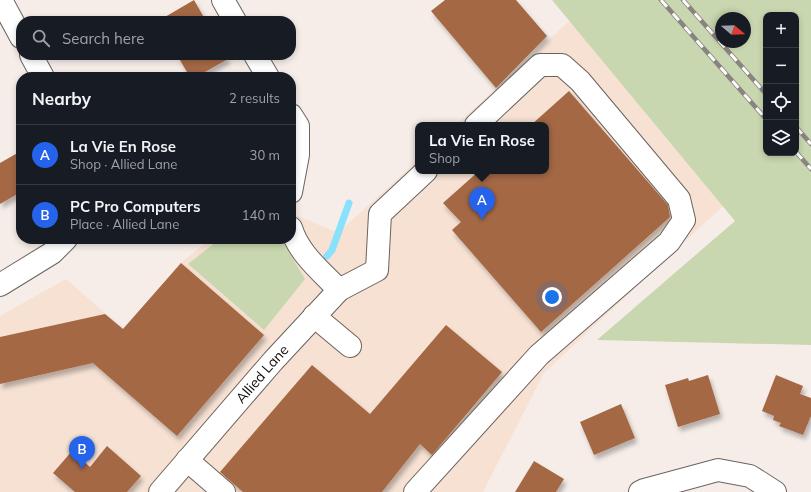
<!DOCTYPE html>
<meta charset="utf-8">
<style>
:root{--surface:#171b24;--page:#242831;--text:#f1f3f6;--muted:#9ea1a6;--line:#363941;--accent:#2563eb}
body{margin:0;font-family:Mulish,sans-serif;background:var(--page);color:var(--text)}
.controls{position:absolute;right:12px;top:12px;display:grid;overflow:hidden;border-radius:8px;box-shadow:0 2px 6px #0003}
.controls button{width:36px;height:36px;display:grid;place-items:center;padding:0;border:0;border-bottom:1px solid var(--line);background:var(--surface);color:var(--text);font:20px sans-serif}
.compass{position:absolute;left:715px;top:12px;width:36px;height:36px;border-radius:50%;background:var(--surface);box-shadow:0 2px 6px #0003;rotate:109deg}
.you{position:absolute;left:552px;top:297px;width:14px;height:14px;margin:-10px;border:3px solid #fff;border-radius:50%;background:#1a73e8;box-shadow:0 0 0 6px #1a73e833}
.badge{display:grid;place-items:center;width:26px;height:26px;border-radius:50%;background:var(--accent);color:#fff;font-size:13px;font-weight:700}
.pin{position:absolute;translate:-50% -33px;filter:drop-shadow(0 1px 2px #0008)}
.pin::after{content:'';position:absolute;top:21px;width:14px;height:12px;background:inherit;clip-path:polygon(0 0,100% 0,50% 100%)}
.popup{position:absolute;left:415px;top:122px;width:134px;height:52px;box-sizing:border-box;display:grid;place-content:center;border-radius:8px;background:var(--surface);filter:drop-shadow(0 1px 3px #0005);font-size:13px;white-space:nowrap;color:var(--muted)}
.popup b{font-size:15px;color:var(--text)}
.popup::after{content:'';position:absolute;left:50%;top:100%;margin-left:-8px;border:8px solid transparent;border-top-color:var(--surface)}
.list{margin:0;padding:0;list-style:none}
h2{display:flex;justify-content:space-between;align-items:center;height:52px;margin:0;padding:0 16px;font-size:17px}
h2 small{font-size:13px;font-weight:400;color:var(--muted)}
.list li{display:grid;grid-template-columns:26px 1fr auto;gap:12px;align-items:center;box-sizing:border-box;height:60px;padding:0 16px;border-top:1px solid var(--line)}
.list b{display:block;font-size:15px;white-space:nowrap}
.list p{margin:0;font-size:13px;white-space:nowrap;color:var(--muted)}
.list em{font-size:13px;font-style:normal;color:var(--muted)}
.icon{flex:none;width:22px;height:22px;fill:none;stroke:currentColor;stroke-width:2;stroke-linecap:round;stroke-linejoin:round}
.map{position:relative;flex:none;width:811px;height:492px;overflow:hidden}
.search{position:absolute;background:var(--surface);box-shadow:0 2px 6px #0003;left:16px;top:16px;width:280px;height:44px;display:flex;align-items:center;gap:10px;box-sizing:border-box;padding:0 14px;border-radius:16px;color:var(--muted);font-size:15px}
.panel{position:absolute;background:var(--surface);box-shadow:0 2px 6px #0003;left:16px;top:72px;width:280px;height:172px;border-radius:16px}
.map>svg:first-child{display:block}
.commercial{fill:#f6e1d3}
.green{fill:#c8d7af;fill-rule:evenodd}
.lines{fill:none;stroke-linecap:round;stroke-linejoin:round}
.stream{stroke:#89e1fb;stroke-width:7}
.building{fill:#a46844;filter:url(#shadow)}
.minor-casing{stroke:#6b635e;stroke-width:24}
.minor{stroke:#fff;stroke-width:22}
.rail-casing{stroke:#8a8481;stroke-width:4.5}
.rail{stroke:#fefcfb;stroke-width:3;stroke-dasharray:9;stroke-linecap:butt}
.labels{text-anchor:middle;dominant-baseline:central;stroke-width:3.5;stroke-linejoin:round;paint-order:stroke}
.street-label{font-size:14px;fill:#0f0c0a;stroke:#fefcfb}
</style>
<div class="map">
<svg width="811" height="492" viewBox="0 0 811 492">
<defs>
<filter id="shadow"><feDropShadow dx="2.5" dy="4.5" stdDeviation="2" flood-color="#0004"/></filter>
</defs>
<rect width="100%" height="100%" fill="#f6ede8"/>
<path class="commercial" d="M578 13 740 190 544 373 483 492H0V316L66 279 123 329 181 263 210 239H291V213L338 233 418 160V171H546V125H456Z"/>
<g class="green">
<path d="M552 0H811V345L597 340 735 221ZM766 15H796V153H766ZM721 18H745V42H721Z"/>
<path d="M220 239H281L305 279 264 330 188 264Z"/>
</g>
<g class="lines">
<path class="stream" d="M327 256 332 250 349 203"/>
</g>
<g class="building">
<path d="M194 0 206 21H158Z"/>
<path d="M445 0H516L547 36 496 88 431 11Z"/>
<path d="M177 55H226L228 59 196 77H190Z"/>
<path d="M569 91 668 205 670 217 541 332 452 230 461 222 443 203 479 171H546V125H531Z"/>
<path d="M21 151V192L0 204V163Z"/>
<path d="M181 263 264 335 177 436 93 363 0 384V337L105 314 123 329Z"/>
<path d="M446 325 502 372 432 455 420 444 382 492H243L220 472 312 365 370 414Z"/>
<path d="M708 375 720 414 678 427 665 385 688 378 689 381Z"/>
<path d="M776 375 803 386 800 394 811 398V416L803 435 779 426 781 423 773 420 774 416 762 411Z"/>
<path d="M621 404 635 438 594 455 580 422Z"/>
<path d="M107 446 141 476 127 492H75L53 473 72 451 90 467Z"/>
<path d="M534 461 564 479 556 492H515Z"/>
</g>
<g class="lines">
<g class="minor-casing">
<g id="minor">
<path d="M1 0 21 37"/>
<path d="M223 0 235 21"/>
<path d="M31 55 43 77"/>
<path d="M255 55 268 77"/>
<path d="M291 115 298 126V155L291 192"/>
<path d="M291 228C299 254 321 271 339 290"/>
<path d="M0 285 52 253 66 239"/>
<path d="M314 316 350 346"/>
<path d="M187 460 224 492"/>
<path id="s1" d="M160 492 273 361 339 290 377 270 380 214 426 171"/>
<path d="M415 492 539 355 669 242 684 220 679 199 580 81 562 65H540L476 125"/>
<path d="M640 492 644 490 718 470 750 476 775 492"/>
</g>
</g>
<use href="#minor" class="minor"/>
<g class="rail-casing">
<g id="rail">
<path d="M661 0 766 119"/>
<path d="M683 0 766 94"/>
<path d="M796 127 811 144"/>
<path d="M796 152 811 169"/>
</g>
</g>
<use href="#rail" class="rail"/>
</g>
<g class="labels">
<g class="street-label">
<text stroke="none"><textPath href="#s1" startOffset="156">Allied Lane</textPath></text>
</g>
</g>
</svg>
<div class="controls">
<button>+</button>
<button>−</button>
<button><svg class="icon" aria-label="locate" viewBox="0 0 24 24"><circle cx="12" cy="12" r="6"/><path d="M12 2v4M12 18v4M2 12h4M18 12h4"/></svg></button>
<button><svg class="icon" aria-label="layers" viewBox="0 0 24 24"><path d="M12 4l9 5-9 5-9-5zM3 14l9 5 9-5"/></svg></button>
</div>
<svg class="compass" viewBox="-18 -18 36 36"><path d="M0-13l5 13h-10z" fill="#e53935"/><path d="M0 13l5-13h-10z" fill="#9ea1a6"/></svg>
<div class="you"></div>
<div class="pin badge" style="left:482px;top:220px">A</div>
<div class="popup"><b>La Vie En Rose</b>Shop</div>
<div class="pin badge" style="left:82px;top:469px">B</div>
<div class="search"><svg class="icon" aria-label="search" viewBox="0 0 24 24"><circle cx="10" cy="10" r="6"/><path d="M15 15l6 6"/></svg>Search here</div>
<section class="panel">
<h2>Nearby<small>2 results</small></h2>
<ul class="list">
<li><span class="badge">A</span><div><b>La Vie En Rose</b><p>Shop · Allied Lane</p></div><em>30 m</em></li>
<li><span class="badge">B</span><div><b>PC Pro Computers</b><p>Place · Allied Lane</p></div><em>140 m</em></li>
</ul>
</section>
</div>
